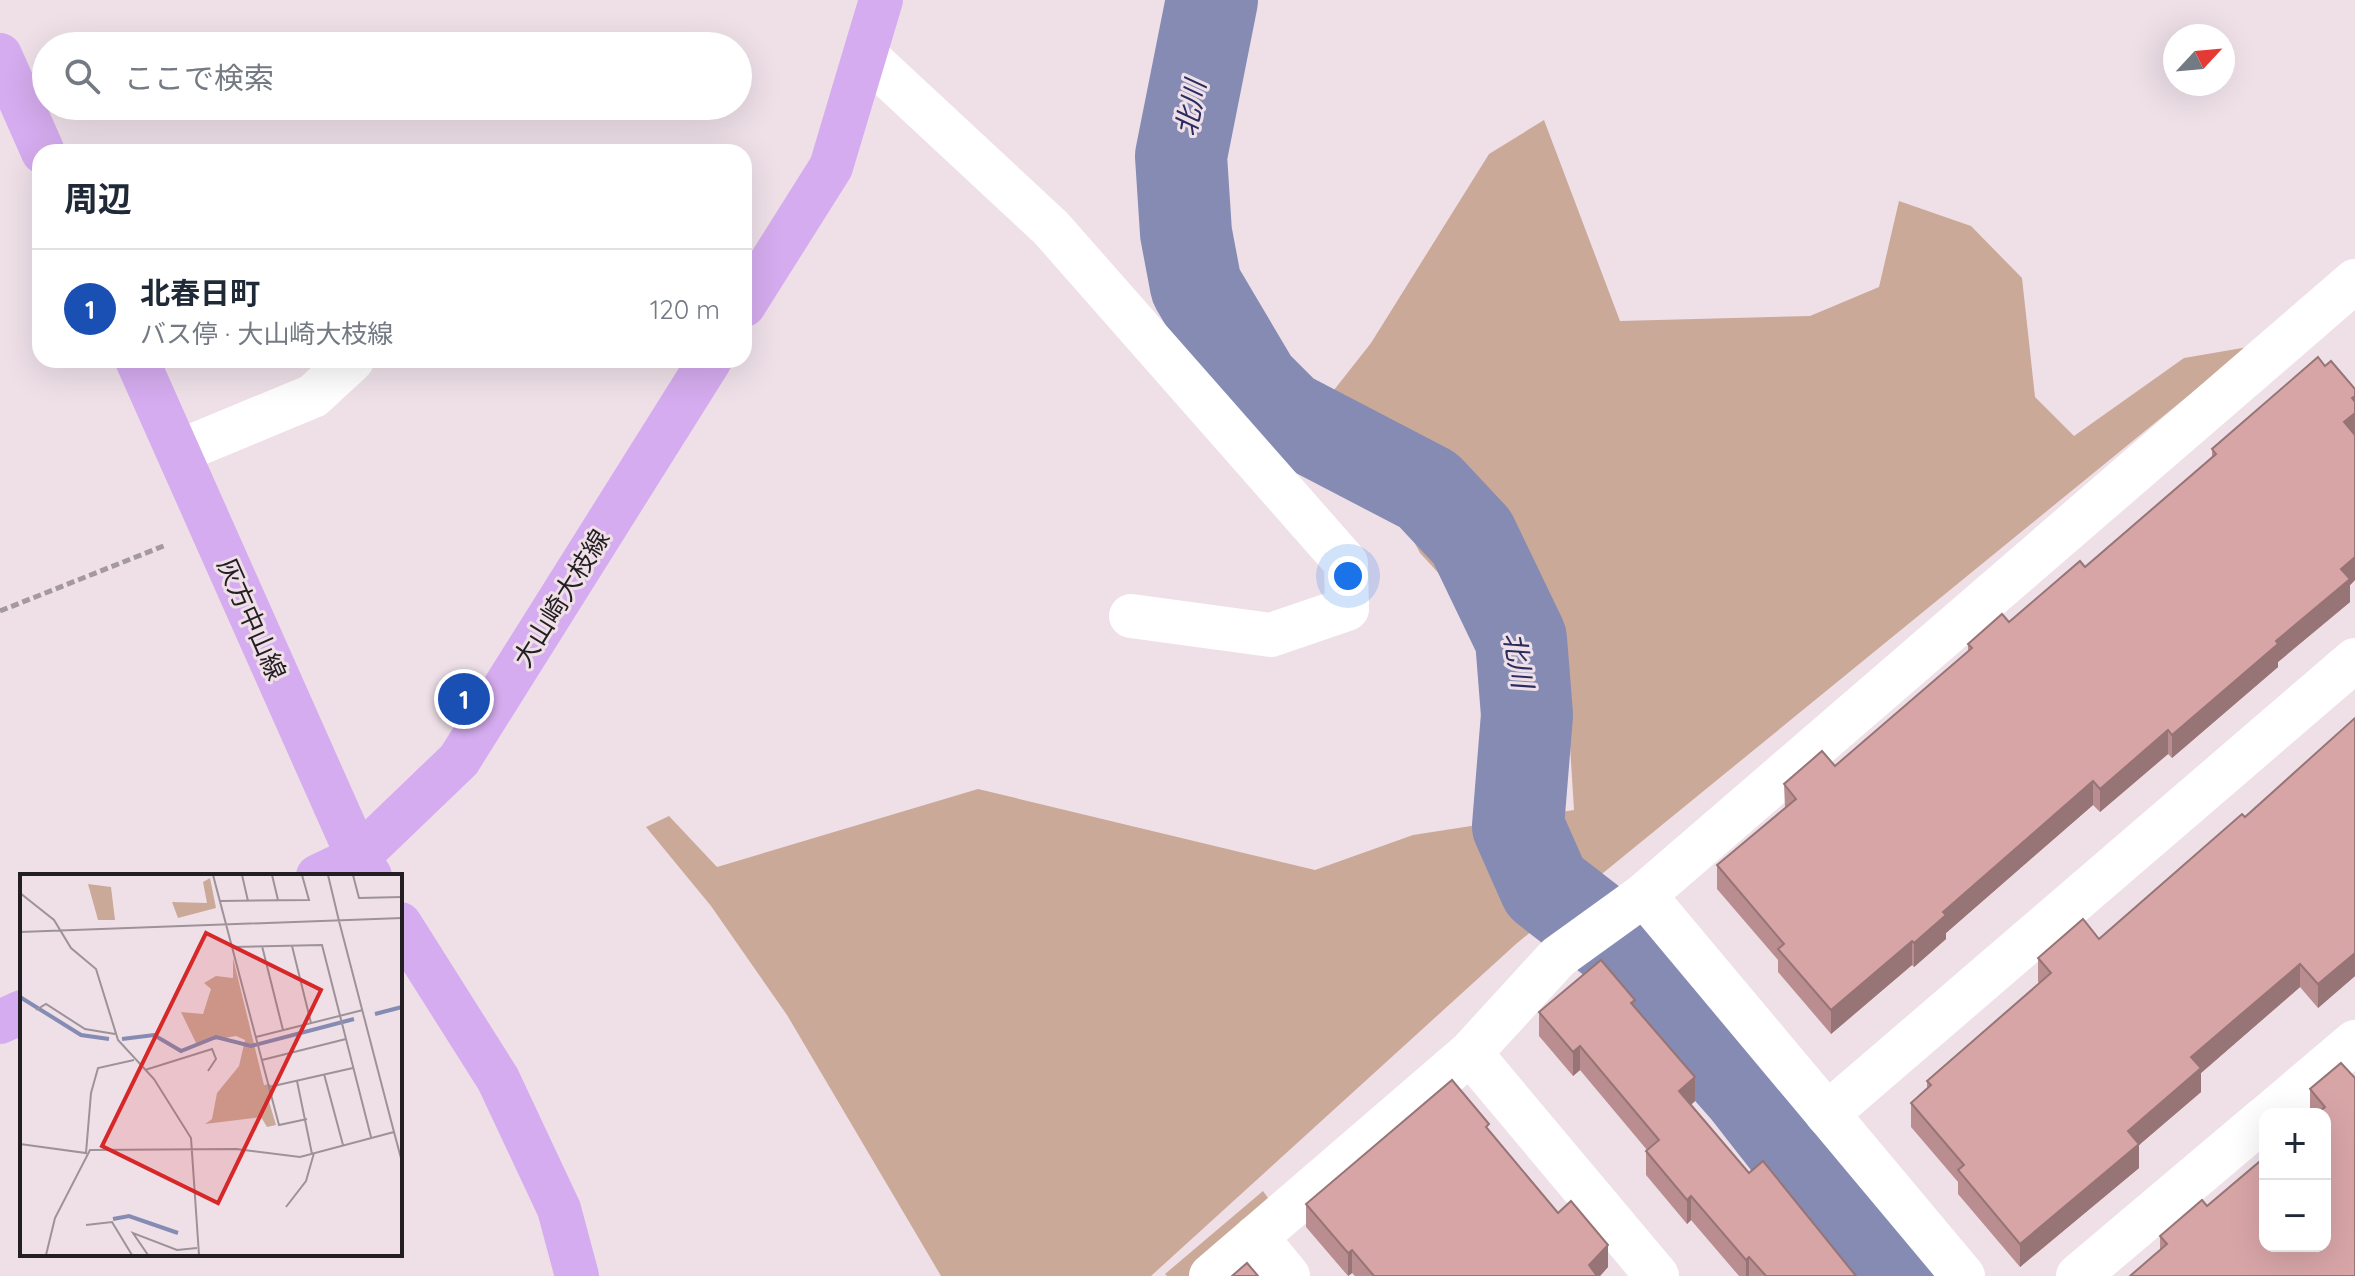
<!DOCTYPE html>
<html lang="ja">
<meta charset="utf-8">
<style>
:root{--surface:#fff;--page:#f6f6f7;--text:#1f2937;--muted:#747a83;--line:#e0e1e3;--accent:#09701f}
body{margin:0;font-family:Quicksand,"Noto Sans JP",sans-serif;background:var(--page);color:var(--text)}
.controls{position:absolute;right:24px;bottom:24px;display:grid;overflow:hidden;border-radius:16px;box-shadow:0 8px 32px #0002}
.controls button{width:72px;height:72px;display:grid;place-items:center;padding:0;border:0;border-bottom:2px solid var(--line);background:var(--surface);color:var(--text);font:40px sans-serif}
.compass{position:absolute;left:2163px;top:24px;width:72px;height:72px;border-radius:50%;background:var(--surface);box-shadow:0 8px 32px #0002;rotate:64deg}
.you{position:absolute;left:1348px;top:576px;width:28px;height:28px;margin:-20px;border:6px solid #fff;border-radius:50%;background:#1a73e8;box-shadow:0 0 0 12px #1a73e833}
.badge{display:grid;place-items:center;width:52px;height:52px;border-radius:50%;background:var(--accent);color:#fff;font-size:26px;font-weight:700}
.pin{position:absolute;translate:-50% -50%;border:4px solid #fff;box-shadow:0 2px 8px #0006}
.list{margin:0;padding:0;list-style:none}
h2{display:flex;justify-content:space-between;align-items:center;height:104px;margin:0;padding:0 32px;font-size:34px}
h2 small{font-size:26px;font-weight:400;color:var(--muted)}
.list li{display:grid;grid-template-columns:52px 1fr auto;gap:24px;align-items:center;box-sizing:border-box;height:120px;padding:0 32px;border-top:2px solid var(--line)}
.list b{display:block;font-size:30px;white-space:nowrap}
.list p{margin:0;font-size:26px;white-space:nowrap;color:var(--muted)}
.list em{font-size:26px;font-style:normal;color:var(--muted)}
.icon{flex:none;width:44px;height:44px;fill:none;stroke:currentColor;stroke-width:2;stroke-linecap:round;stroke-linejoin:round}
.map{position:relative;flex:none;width:2355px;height:1276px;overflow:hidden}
.search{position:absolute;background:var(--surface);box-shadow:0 8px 32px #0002;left:32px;top:32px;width:720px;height:88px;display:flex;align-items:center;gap:20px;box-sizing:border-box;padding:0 28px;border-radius:44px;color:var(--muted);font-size:30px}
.panel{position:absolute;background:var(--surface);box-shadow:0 8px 32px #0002;left:32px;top:144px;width:720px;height:224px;border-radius:24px}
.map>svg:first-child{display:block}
.green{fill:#cba999}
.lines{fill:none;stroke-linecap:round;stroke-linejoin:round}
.river{stroke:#858bb3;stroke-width:92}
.path{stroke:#a4999f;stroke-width:5;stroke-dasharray:8 4;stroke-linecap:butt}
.minor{stroke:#fff;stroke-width:44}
.major{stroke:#d5acef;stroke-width:44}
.wall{fill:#ba8e90}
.shaded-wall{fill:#977475}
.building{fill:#d8a5a7;stroke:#977475;stroke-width:2}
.labels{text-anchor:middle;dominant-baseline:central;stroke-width:6;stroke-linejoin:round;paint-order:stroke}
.street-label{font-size:26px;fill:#231e21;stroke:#efe0e8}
.water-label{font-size:28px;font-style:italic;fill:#2a2c61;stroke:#efe0e8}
.inset-river{fill:none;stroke:#858bb3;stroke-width:4}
.inset-road{fill:none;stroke:#9d9298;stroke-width:2}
.view{fill:#d62828;fill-opacity:0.15;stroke:#d62828;stroke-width:4}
.inset-edge{fill:none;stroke:#231e21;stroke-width:4}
</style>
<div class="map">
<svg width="2355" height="1276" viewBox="0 0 2355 1276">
<rect width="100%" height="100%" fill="#efe0e8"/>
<g class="green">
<path d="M1544 120 1620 321 1810 316 1879 287 1899 201 1971 226 2022 278 2035 397 2074 436 2184 358 2248 347 1516 944 1151 1276H941L787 1015 711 906 646 827 669 816 717 867 978 789 1315 870 1413 835 1574 810 1568 714 1420 553 1334 390 1371 343 1489 154Z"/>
<path d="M1263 1191 1287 1224 1226 1276H1167L1165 1274Z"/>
</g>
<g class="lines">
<path class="river" d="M1212 0 1181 156 1186 233 1196 286 1254 384 1286 416 1428 490 1472 537 1521 639 1527 715 1518 826 1545 887 1616 942 1746 1089 1892 1276"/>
<path class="path" d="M0 611 166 545"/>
<g class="minor">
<path d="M865 55 1051 228 1346 563 1347 609 1271 635 1131 616"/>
<path d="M178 452 313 396 352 360"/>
<path d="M1644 895 1963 1276"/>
<path d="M1470 1053 1657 1276"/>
<path d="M1827 1114 2355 660"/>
<path d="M2270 1114 2355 1042"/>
<path d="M1256 1237 1288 1276"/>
<path d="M1211 1276 1470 1053 1558 957 1644 895 2355 281"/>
<path d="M2078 1276 2265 1118"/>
</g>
<g class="major">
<path d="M0 55 43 152"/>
<path d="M744 305 831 167 881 0"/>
<path d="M137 360 358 857 370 876"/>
<path d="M318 876 358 857 459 760 710 360"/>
<path d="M400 924 498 1079 559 1209 577 1276"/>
<path d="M0 1022 22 1012"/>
</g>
</g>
<g class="wall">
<path d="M2325 366 2355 389V580L2350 585V602L2278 662V667L2172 758 2168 754 2100 812 2093 805 1946 933V939L1914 967 1912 965 1831 1034 1778 972V960L1717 889V865L1785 808 1784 784 1835 766 1968 652V644L2009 622 2085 567 2212 458V449Z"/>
<path d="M2355 718V976L2318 1008 2300 987 2201 1073V1092L2139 1145V1168L2020 1267 1958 1194V1182L1911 1127V1103L1927 1089V1081L2040 984 2038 982V958L2099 939 2245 817Z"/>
<path d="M1635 1008 1695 1101 1691 1105 1749 1173 1856 1276H1739L1691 1220 1687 1224 1646 1175V1151L1647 1150 1580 1070 1573 1076 1539 1036V1012Z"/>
<path d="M2355 1078V1276L2160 1250V1236L2207 1206 2325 1114H2311L2310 1113V1089Z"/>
<path d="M1489 1131 1558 1213 1608 1267 1600 1276H1355L1352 1273 1348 1276 1306 1227V1204Z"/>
</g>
<g class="shaded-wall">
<path d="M2355 396V436L2344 422 2352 398Z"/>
<path d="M2355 557V580L2350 585V602L2278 662V667L2172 758V735L2276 641 2341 569Z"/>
<path d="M2168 730V754L2100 812V789Z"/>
<path d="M2093 781V805L1946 933V939L1914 967V943L1943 912Z"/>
<path d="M1912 941V965L1831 1034V1010Z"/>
<path d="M2355 953V976L2318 1008V984Z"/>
<path d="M2300 964V987L2201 1073V1092L2139 1145V1168L2020 1267V1244L2128 1131 2191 1057Z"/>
<path d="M1580 1046V1070L1573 1076V1052Z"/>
<path d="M1695 1077V1101L1679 1115V1091Z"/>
<path d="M1691 1196V1220L1687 1224V1200Z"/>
<path d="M1608 1245V1267L1600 1276H1589V1265Z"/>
<path d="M1352 1250V1273L1348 1276V1253Z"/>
<path d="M1749 1257V1276H1746V1260Z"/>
</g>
<g class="building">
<path d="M2318 357 2325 366 2331 361 2355 389V396L2352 398 2355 402V413L2344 422 2355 435V557L2341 569 2350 579 2276 641 2278 644 2172 735 2168 730 2100 789 2093 781 1943 912 1946 915 1914 943 1912 941 1831 1010 1778 949 1784 944 1717 865 1796 799 1784 784 1822 751 1835 766 1972 648 1968 644 2002 614 2009 622 2080 561 2085 567 2216 454 2212 449Z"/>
<path d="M2355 718V953L2318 984 2300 964 2191 1057 2201 1068 2128 1131 2139 1144 2020 1244 1958 1170 1964 1165 1911 1103 1931 1085 1927 1081 2051 973 2038 958 2083 919 2099 939 2242 814 2245 817Z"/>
<path d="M1601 960 1635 1000 1631 1003 1695 1077 1679 1091 1749 1173 1763 1161 1856 1276H1766L1749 1257 1746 1260 1691 1196 1687 1200 1646 1151 1659 1140 1580 1046 1573 1052 1539 1012Z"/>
<path d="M2341 1063 2355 1078V1276H2130L2167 1244 2160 1236 2202 1200 2207 1206 2265 1157V1246H2325V1114H2316L2325 1107 2310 1089Z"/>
<path d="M1452 1080 1489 1124 1486 1127 1558 1213 1571 1201 1608 1245 1589 1265 1597 1276H1374L1352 1250 1348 1253 1306 1204Z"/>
<path d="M1247 1263 1258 1276H1232Z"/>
</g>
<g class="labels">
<g class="street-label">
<text transform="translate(561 598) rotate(-58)">大山崎大枝線</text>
<text transform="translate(252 619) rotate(66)">灰方中山線</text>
</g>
<g class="water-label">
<text transform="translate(1190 108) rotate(-79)">北川</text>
<text transform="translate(1519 660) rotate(80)">北川</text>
</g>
</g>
<g transform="translate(20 874)">
<rect width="382" height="382" fill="#efe0e8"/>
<path d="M190 4 196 34 158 44 152 28 187 29 183 8ZM68 10 91 13 95 46H78ZM213 84 244 211 250 210 253 222 248 224 256 251 247 253 241 243 185 250 192 245 197 219 219 192 225 166 216 162 176 169 161 138 183 140 191 115 184 109 196 102 213 104Z" fill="#cba999"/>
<path class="inset-river" d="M0 123 61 161 89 165M355 140 382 133M102 165 134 161 161 177 196 163 231 172 334 145M93 345 109 342 158 359"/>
<path class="inset-road" d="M193 1 259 251 287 245M222 1 228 27M252 1 258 26M308 1 319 47M333 1 339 24 382 23M0 19 34 46 51 74 76 95 98 166 134 205 171 264 179 381M200 27 289 26 282 1M0 58 382 44M242 72 263 156M272 72 291 149M212 73 302 71 351 263M16 136 26 130 65 155 95 160M236 163 343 136M242 186 326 165M125 196 192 175 196 185 188 197M304 200 323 271M277 207 292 280M249 213 333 194M374 258 382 288M0 270 66 279 71 219 78 194 114 186M266 333 286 307 294 279M66 351 92 348 112 381M26 381 35 344 70 276 216 275 280 283 374 258 319 47M128 381 113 359 157 376 177 374"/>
<path class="view" d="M186 59 301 116 198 329 82 272Z"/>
<rect width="382" height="382" class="inset-edge"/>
</g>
</svg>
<div class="controls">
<button>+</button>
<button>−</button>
</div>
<svg class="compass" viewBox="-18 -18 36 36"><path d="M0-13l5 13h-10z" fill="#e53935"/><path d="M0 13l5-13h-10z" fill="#747a83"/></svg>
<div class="you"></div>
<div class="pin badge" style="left:464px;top:699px;background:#1a4fb4">1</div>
<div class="search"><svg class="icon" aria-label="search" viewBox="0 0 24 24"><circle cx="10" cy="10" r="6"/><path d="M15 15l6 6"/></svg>ここで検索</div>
<section class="panel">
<h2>周辺<small></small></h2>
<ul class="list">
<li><span class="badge" style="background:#1a4fb4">1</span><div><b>北春日町</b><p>バス停 · 大山崎大枝線</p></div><em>120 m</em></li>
</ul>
</section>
</div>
